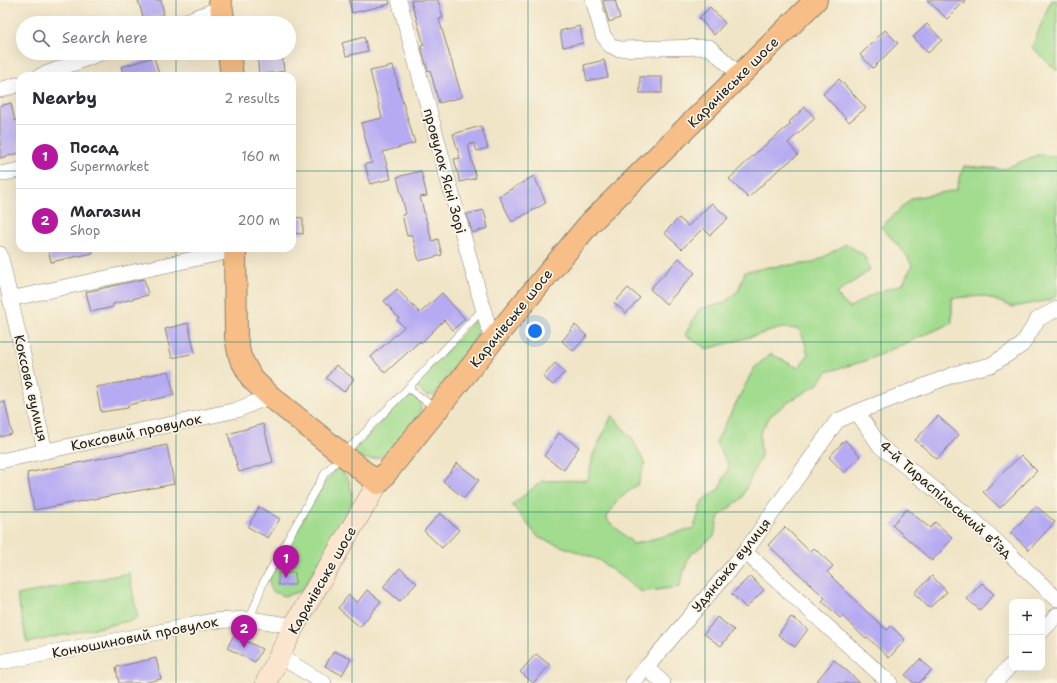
<!DOCTYPE html>
<meta charset="utf-8">
<style>
:root{--surface:#fff;--page:#f7f7f7;--text:#2b2b33;--muted:#7c7c81;--line:#e1e1e2;--accent:#b5179e}
body{margin:0;font-family:"Shantell Sans",sans-serif;background:var(--page);color:var(--text)}
.controls{position:absolute;right:12px;bottom:12px;display:grid;overflow:hidden;border-radius:8px;box-shadow:0 4px 16px #0002}
.controls button{width:36px;height:36px;display:grid;place-items:center;padding:0;border:0;border-bottom:1px solid var(--line);background:var(--surface);color:var(--text);font:20px sans-serif}
.you{position:absolute;left:535px;top:331px;width:14px;height:14px;margin:-10px;border:3px solid #fff;border-radius:50%;background:#1a73e8;box-shadow:0 0 0 6px #1a73e833}
.badge{display:grid;place-items:center;width:26px;height:26px;border-radius:50%;background:var(--accent);color:#fff;font-size:13px;font-weight:700}
.pin{position:absolute;translate:-50% -33px;filter:drop-shadow(0 1px 2px #0008)}
.pin::after{content:'';position:absolute;top:21px;width:14px;height:12px;background:inherit;clip-path:polygon(0 0,100% 0,50% 100%)}
.list{margin:0;padding:0;list-style:none}
h2{display:flex;justify-content:space-between;align-items:center;height:52px;margin:0;padding:0 16px;font-size:17px}
h2 small{font-size:13px;font-weight:400;color:var(--muted)}
.list li{display:grid;grid-template-columns:26px 1fr auto;gap:12px;align-items:center;box-sizing:border-box;height:64px;padding:0 16px;border-top:1px solid var(--line)}
.list b{display:block;font-size:15px;white-space:nowrap}
.list p{margin:0;font-size:13px;white-space:nowrap;color:var(--muted)}
.list em{font-size:13px;font-style:normal;color:var(--muted)}
.icon{flex:none;width:22px;height:22px;fill:none;stroke:currentColor;stroke-width:2;stroke-linecap:round;stroke-linejoin:round}
.map{position:relative;flex:none;width:1057px;height:683px;overflow:hidden}
.search{position:absolute;background:var(--surface);box-shadow:0 4px 16px #0002;left:16px;top:16px;width:280px;height:44px;display:flex;align-items:center;gap:10px;box-sizing:border-box;padding:0 14px;border-radius:22px;color:var(--muted);font-size:15px}
.panel{position:absolute;background:var(--surface);box-shadow:0 4px 16px #0002;left:16px;top:72px;width:280px;height:180px;border-radius:12px}
.map>svg:first-child{display:block}
.green{fill:#a2dc8f;stroke:#5f7c56}
.building{fill:#b6aaf3}
.lines{fill:none;stroke-linecap:round;stroke-linejoin:round}
.lane-casing{stroke:#868072;stroke-width:8}
.street-casing{stroke:#868072;stroke-width:16}
.secondary-casing{stroke:#868072;stroke-width:22}
.primary-casing{stroke:#868072;stroke-width:24}
.lane{stroke:#fff;stroke-width:7}
.street{stroke:#fff;stroke-width:15}
.secondary{stroke:#fce5cf;stroke-width:21}
.primary{stroke:#f7be87;stroke-width:22}
.grid{fill:none;stroke:#0f766e;stroke-width:1;stroke-opacity:0.55}
.labels{text-anchor:middle;dominant-baseline:central;stroke-width:3.5;stroke-linejoin:round;paint-order:stroke}
.street-label{font-size:14px;fill:#1c1c1c;stroke:#fcf5e5}
</style>
<div class="map">
<svg width="1057" height="683" viewBox="0 0 1057 683">
<rect width="100%" height="100%" fill="#fcf5e5"/>
<filter id="ink" filterUnits="userSpaceOnUse"><feTurbulence type="fractalNoise" baseFrequency=".025" numOctaves="2"/><feDisplacementMap in="SourceGraphic" scale="8" xChannelSelector="R" yChannelSelector="G"/><feConvolveMatrix kernelMatrix="1 2 1 2 8 2 1 2 1" color-interpolation-filters="sRGB"/></filter>
<filter id="wash" filterUnits="userSpaceOnUse"><feTurbulence type="fractalNoise" baseFrequency=".012" numOctaves="4" result="noise"/><feDisplacementMap in="SourceGraphic" scale="16" xChannelSelector="R" yChannelSelector="G"/><feGaussianBlur stdDeviation="0.9" result="paint"/><feColorMatrix in="noise" values="0 0 0 0 0 0 0 0 0 0 0 0 0 0 0 0 0 1.4 0 .05"/><feComposite in="paint" operator="in"/></filter>
<g filter="url(#wash)">
<rect width="100%" height="100%" fill="#f0e5c7"/>
<g class="green">
<path d="M1051 0H1057V71L1032 47Z"/>
<path d="M1037 155 1057 156V296L1050 300 1013 307 984 296 952 298V323L865 361 827 372 818 384 787 403 770 416 760 434 761 456 741 499 719 516 714 536 689 556 679 587 641 592 599 560 539 538 512 505 542 481 588 480 593 455 612 415 633 440 645 464 638 484 617 501 606 519 634 544 694 528 702 501 719 489 729 466 716 442 754 368 771 354 798 368 808 355 805 342 799 329 782 328 707 349 685 335 699 309 724 303 738 291 745 272 769 267 813 263 846 244 864 255 870 270 836 294 849 308 875 293 903 284 912 265 905 253 881 227 912 198 956 190 964 166 1004 169Z"/>
<path d="M477 318 480 326 476 337 435 395 427 396 415 386Z"/>
<path d="M412 396 421 402C421 405 421 409 420 412 414 428 386 463 366 459 362 458 356 454 352 452L401 402Z"/>
<path d="M337 468 348 478 352 492 351 507 302 591 284 596 271 591 269 579 323 485Z"/>
<path d="M129 573 138 619 27 643 17 595Z"/>
</g>
<g id="blocks">
<g class="building">
<path d="M138 0H161L164 14 144 20Z"/>
<path d="M349 0H389L390 4 352 13Z"/>
<path d="M411 0H438L443 18 439 19 462 97 439 103 430 70 428 71 421 46 424 45Z"/>
<path d="M606 0H615L620 18 609 22 603 1Z"/>
<path d="M927 0H966L947 19Z"/>
<path d="M710 7 725 23 714 35 699 18Z"/>
<path d="M927 24 942 40 928 53 913 37Z"/>
<path d="M580 26 583 43 563 47 560 31Z"/>
<path d="M885 30 898 43 873 68 860 55Z"/>
<path d="M364 37 368 51 346 56 342 43Z"/>
<path d="M257 53H282L284 71 259 75Z"/>
<path d="M154 57 159 74 153 76H124L121 67Z"/>
<path d="M604 60 608 77 587 81 584 65Z"/>
<path d="M393 66 398 83H397L415 143 383 152 391 179 370 184 365 164 372 163 361 123 382 118 370 71Z"/>
<rect x="640" y="77" width="22" height="16"/>
<path d="M839 79 866 108 849 122 823 94Z"/>
<path d="M11 103 15 121 20 119V153L0 158V106Z"/>
<path d="M805 107 815 118 788 143 798 155 777 171 748 198 729 179 759 150 791 124 789 122Z"/>
<path d="M481 126 488 148 477 151 474 143 468 145 476 178 460 182 454 159 460 158 453 134Z"/>
<path d="M421 171 427 196 420 197 432 241 438 239 442 255 419 261 412 235 407 236 402 215 406 214 397 177Z"/>
<path d="M534 176 546 203 512 222 499 196Z"/>
<path d="M712 203 728 218 710 235 703 228 682 249 664 233 679 218 688 226Z"/>
<path d="M484 210 488 228 472 233 467 214Z"/>
<path d="M292 217 303 218V234L292 233Z"/>
<path d="M48 248H92L93 253 51 262Z"/>
<path d="M679 258 695 273 666 304 650 289Z"/>
<path d="M144 279 148 295 113 304V307L91 312 86 292Z"/>
<path d="M628 288 640 298 626 313 614 303Z"/>
<path d="M397 289 420 313 442 293 465 319 453 330 444 320 421 343 420 341 385 373 371 357 404 327 397 320 399 318 384 301Z"/>
<path d="M188 323 195 353 172 358 165 329Z"/>
<path d="M575 325 587 336 573 351 562 341Z"/>
<path d="M555 363 565 372 553 385 543 377Z"/>
<path d="M336 365 354 379 344 392 326 378Z"/>
<path d="M169 371 174 395 128 405V408L101 412 96 387 141 379V377Z"/>
<path d="M0 402H5L12 434 0 437Z"/>
<path d="M938 416 959 435 937 459 915 440Z"/>
<path d="M263 424 273 462 239 472 228 434Z"/>
<path d="M559 433 579 447 564 470 544 456Z"/>
<path d="M845 440 860 456 844 473 829 457Z"/>
<path d="M167 445 174 484 34 510 27 473Z"/>
<path d="M1021 455 1037 471 1000 508 983 492Z"/>
<path d="M457 463 479 480 464 498 443 481Z"/>
<path d="M1036 506 1055 522 1029 550 1011 533Z"/>
<path d="M259 507 280 519 268 538 248 527Z"/>
<path d="M907 509 930 528 935 522 953 538 932 561 892 525Z"/>
<path d="M440 513 459 530 442 548 424 531Z"/>
<path d="M785 527 810 552 814 548 833 566 827 572 868 613 887 630 891 626 905 640 889 658 868 638 866 639 842 616 840 618 822 601 825 598 768 545Z"/>
<path d="M400 568 417 583 400 601 383 587Z"/>
<rect x="278" y="573" width="17" height="12"/>
<path d="M750 576 764 590 746 608 732 594Z"/>
<path d="M932 576 947 592 929 608 914 593Z"/>
<path d="M982 583 994 594 980 610 967 599Z"/>
<path d="M367 590 381 601 360 627 338 608 349 595 357 603Z"/>
<path d="M717 617 734 630 721 646 704 634Z"/>
<path d="M791 617 808 629 795 647 778 635Z"/>
<path d="M234 635 262 649 255 662 227 648Z"/>
<path d="M334 651 351 659 342 675 325 666Z"/>
<path d="M536 654 550 665 533 683 520 672Z"/>
<path d="M156 658 161 679 143 683H119L116 667Z"/>
<path d="M920 659 932 670 919 683H914L905 675Z"/>
<path d="M834 660 846 670 860 683H815Z"/>
</g>
</g>
</g>
<g filter="url(#ink)">
<use href="#blocks" fill-opacity="0" stroke="#868072" stroke-width="1"/>
<g class="lines">
<g class="lane-casing">
<g id="lane">
<path d="M408 388 435 408"/>
<path d="M250 619 263 583 325 473 408 388 483 309"/>
</g>
</g>
<g class="street-casing">
<g id="street">
<path d="M399 0 492 341"/>
<path d="M593 0 603 35 610 45 618 49 709 47 740 75"/>
<path d="M181 23 221 8"/>
<path d="M40 76 101 53"/>
<path d="M0 90 20 84"/>
<path d="M0 174 20 170"/>
<path d="M0 254 45 451"/>
<path d="M10 299 235 250"/>
<path d="M857 412 880 446 976 522 1057 599"/>
<path d="M0 461 237 410 270 396"/>
<path d="M745 552 890 683"/>
<path d="M1042 631 1057 615"/>
<path d="M279 656 324 683"/>
<path d="M0 662 125 639 212 621 250 619 294 626"/>
<path d="M646 667 663 683"/>
<path d="M633 683 745 552 837 421 857 412 958 373 991 365 1022 345 1038 319 1057 309"/>
<path d="M994 683 1012 664"/>
</g>
</g>
<g class="secondary-casing">
<path id="secondary" d="M266 683 294 626 378 483"/>
</g>
<g class="primary-casing">
<g id="primary">
<path d="M220 0 224 23"/>
<path d="M229 53 232 76"/>
<path d="M235 248 236 337 240 357 252 379 270 396 378 483 492 341 590 223 816 0"/>
</g>
</g>
<use href="#lane" class="lane"/>
<use href="#street" class="street"/>
<use href="#secondary" class="secondary"/>
<use href="#primary" class="primary"/>
</g>
</g>
<path class="grid" d="M176 0V23M352 0V683M528 0V683M705 0V683M881 0V683M176 53V76M0 171H20M292 171H1057M176 248V683M0 342H1057M0 512H1057"/>
<g class="labels">
<g class="street-label">
<text transform="translate(733 82) rotate(-45)">Карачівське шосе</text>
<text transform="translate(445 171) rotate(75)">провулок Ясні Зорі</text>
<text transform="translate(511 318) rotate(-51)">Карачівське шосе</text>
<text transform="translate(31 388) rotate(77)">Коксова вулиця</text>
<text transform="translate(136 432) rotate(-12)">Коксовий провулок</text>
<text transform="translate(946 499) rotate(41)">4-й Тираспільський в’їзд</text>
<text transform="translate(731 565) rotate(-51)">Удянська вулиця</text>
<text transform="translate(322 580) rotate(-60)">Карачівське шосе</text>
<text transform="translate(135 637) rotate(-11)">Конюшиновий провулок</text>
</g>
</g>
</svg>
<div class="controls">
<button>+</button>
<button>−</button>
</div>
<div class="you"></div>
<div class="pin badge" style="left:286px;top:578px">1</div>
<div class="pin badge" style="left:244px;top:648px">2</div>
<div class="search"><svg class="icon" aria-label="search" viewBox="0 0 24 24"><circle cx="10" cy="10" r="6"/><path d="M15 15l6 6"/></svg>Search here</div>
<section class="panel">
<h2>Nearby<small>2 results</small></h2>
<ul class="list">
<li><span class="badge">1</span><div><b>Посад</b><p>Supermarket</p></div><em>160 m</em></li>
<li><span class="badge">2</span><div><b>Магазин</b><p>Shop</p></div><em>200 m</em></li>
</ul>
</section>
</div>
